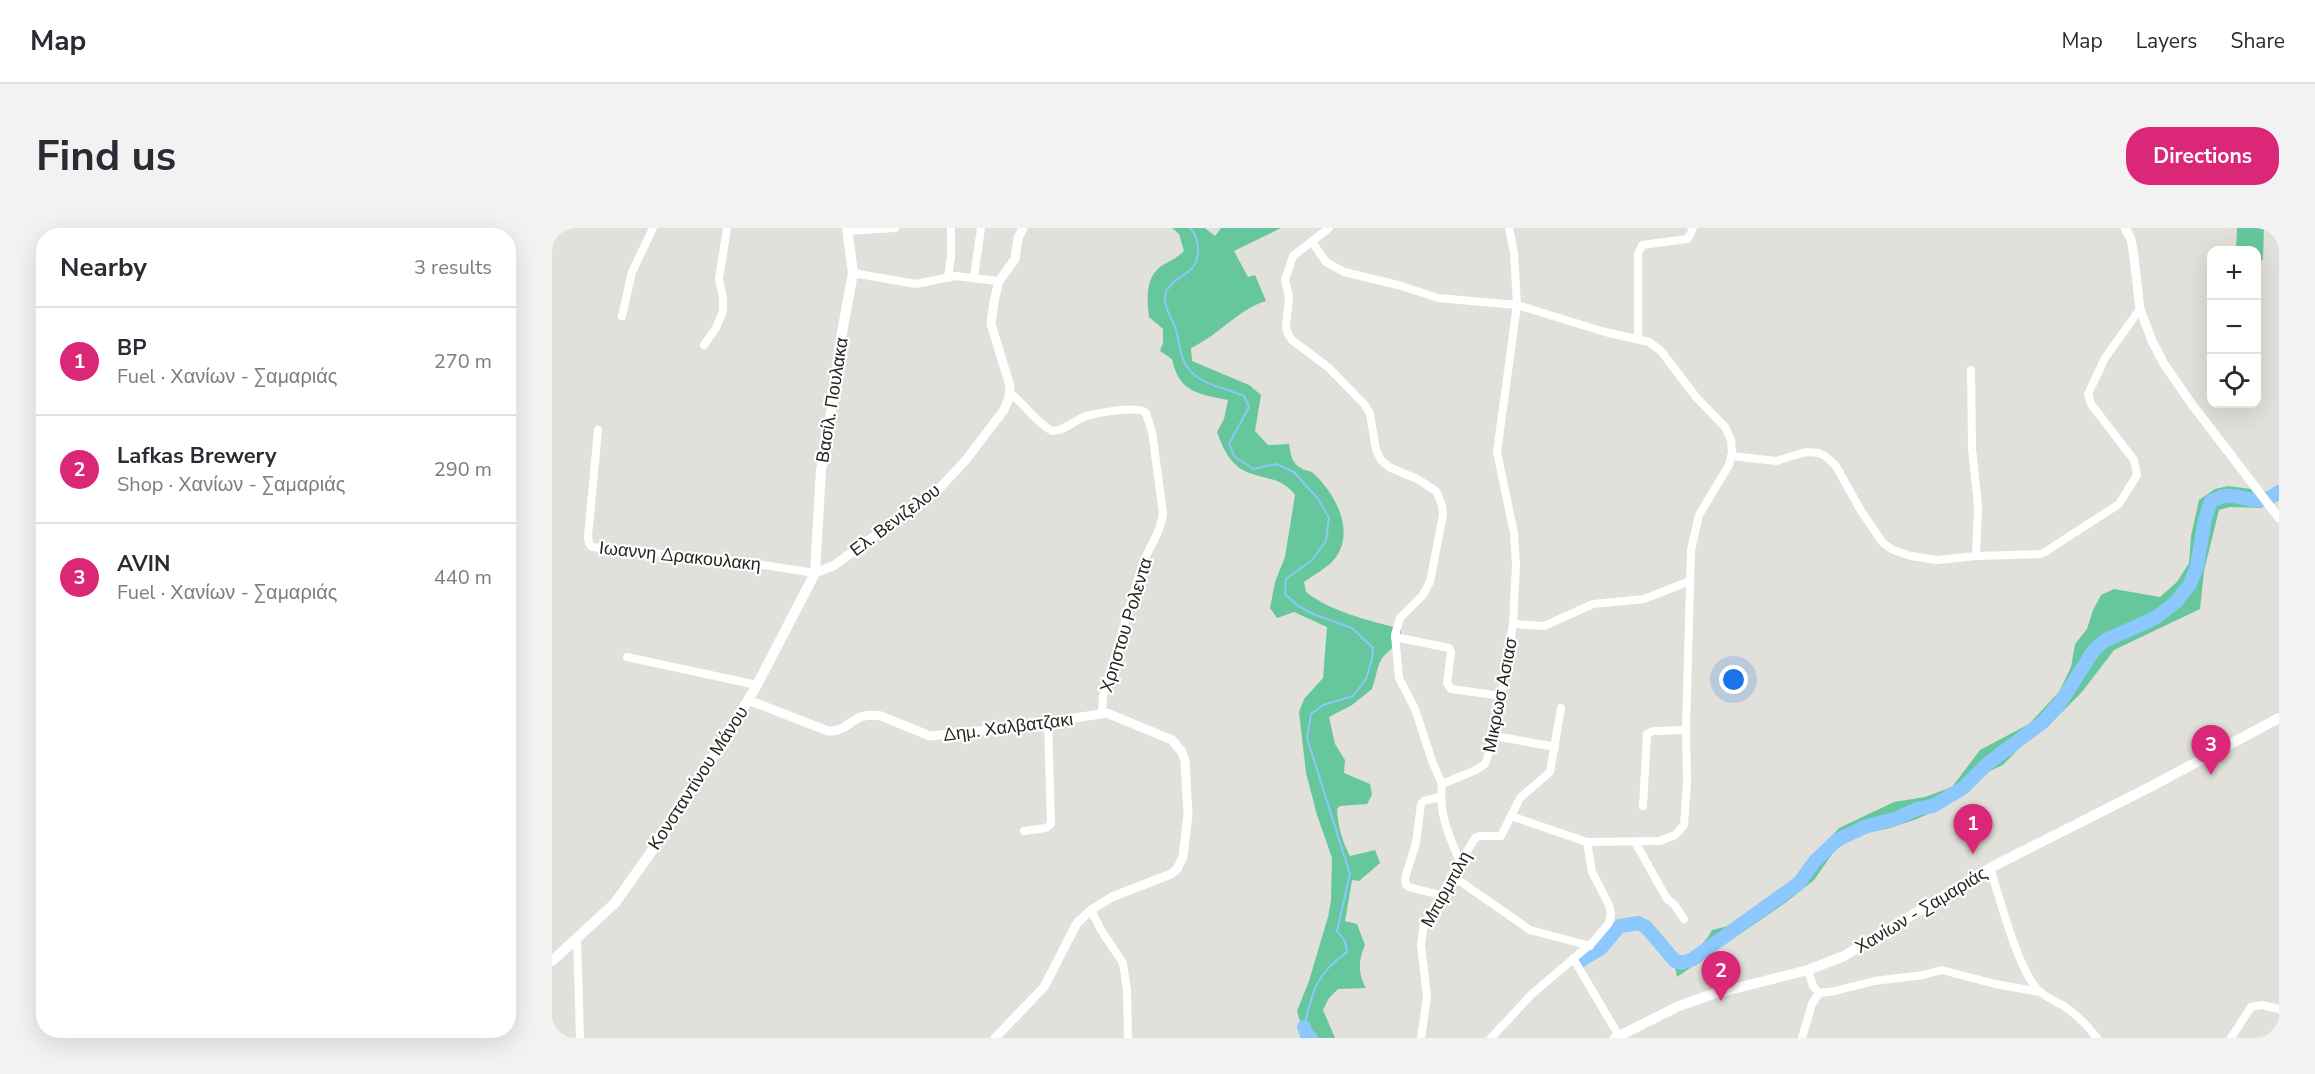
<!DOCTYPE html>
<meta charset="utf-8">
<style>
:root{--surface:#fff;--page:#f2f2f3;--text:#2b2b33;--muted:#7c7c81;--line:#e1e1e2;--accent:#db2777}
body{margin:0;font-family:"Nunito Sans",sans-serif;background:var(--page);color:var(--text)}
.controls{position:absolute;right:18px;top:18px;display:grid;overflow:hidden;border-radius:12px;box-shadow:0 6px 24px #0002}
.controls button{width:54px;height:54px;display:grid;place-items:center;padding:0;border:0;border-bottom:2px solid var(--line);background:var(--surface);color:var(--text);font:30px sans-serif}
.you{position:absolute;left:1182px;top:452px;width:21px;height:21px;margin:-15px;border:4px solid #fff;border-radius:50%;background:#1a73e8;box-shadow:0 0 0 9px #1a73e833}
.badge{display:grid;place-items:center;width:39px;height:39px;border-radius:50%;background:var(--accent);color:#fff;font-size:20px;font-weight:700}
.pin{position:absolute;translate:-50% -50px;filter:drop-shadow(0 2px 3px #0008)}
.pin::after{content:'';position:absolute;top:32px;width:21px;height:18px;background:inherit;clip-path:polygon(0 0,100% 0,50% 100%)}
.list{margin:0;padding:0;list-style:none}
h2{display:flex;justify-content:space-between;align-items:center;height:78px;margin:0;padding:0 24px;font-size:26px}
h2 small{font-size:20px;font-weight:400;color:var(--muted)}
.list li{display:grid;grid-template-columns:39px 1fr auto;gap:18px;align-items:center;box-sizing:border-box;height:108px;padding:0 24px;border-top:2px solid var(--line)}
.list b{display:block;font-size:22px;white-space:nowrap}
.list p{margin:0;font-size:20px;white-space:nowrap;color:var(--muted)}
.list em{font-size:20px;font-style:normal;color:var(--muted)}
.icon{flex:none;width:33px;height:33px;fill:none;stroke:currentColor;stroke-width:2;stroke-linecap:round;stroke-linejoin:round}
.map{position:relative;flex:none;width:1727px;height:810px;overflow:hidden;border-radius:24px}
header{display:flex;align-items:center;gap:36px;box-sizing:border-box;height:84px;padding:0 30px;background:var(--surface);border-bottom:2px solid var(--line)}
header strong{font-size:28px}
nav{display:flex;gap:33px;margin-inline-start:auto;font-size:21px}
.intro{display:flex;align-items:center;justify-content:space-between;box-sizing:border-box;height:144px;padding:0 36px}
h1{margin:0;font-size:42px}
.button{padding:15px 27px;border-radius:24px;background:var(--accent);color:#fff;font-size:21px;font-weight:700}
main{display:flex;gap:36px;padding:0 36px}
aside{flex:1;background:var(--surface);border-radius:24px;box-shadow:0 6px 24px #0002}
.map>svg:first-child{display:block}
.green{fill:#67c79c}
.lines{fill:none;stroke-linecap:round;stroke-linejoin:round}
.stream{stroke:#8cc7fd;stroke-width:2}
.river{stroke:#8cc7fd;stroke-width:14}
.minor{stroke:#fff;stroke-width:8}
.tertiary{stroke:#fff;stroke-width:9}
.secondary{stroke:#fff;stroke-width:10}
.labels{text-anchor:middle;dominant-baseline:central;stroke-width:4.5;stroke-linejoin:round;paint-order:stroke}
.street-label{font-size:18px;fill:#262523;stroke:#fff}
</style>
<header>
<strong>Map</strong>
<nav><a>Map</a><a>Layers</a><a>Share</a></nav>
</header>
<div class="intro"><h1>Find us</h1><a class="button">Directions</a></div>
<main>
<aside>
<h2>Nearby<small>3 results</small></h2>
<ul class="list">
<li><span class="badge">1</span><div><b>BP</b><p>Fuel · Χανίων - Σαμαριάς</p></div><em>270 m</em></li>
<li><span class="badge">2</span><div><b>Lafkas Brewery</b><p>Shop · Χανίων - Σαμαριάς</p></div><em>290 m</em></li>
<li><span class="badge">3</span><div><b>AVIN</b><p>Fuel · Χανίων - Σαμαριάς</p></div><em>440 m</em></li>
</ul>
</aside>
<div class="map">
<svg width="1727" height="810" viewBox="0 0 1727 810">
<rect width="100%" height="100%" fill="#e2e0da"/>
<g class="green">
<path d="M620 0H653L663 8 669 0H729L682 23 696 49 703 47 714 73C685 82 667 107 639 120L640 133 697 157 709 167 703 203 716 217 737 216C739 226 739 235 749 240 753 243 758 242 761 245 785 267 806 308 779 335 771 342 760 348 752 354L754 364C781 385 817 392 849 401L848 414C823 433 829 433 820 461L800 477 777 489 783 516 793 532 792 545 818 556 820 567 815 576 788 578 785 581C786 598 790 613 798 628L823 622 828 635 807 653 800 652 793 693 805 696 813 717C806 732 806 746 814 760L786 761 777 770 771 782 783 810H753L745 783 757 753 776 689 779 672 780 630 765 587 754 545 747 484 752 471 771 450 775 399 742 384 725 390 718 380 723 354 733 329 743 267C727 245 701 253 684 237 674 228 670 217 665 204L672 191 676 172C647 166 627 165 620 131L608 123 611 115V101L597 89C595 72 593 51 608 39 615 34 624 31 632 23L627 6Z"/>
<path d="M1685 0H1712L1711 31 1705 38 1704 22H1684Z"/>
<path d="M1676 258 1699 261 1710 280 1678 279 1667 282 1652 343 1648 381 1562 422 1530 464 1502 492 1473 514 1451 537 1431 546 1415 565 1388 581 1362 592 1338 600 1306 607 1283 622 1262 652 1233 675 1125 749 1123 739 1105 715 1111 714 1122 726 1133 728C1145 721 1154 714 1160 702L1180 697 1236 657 1287 600 1342 574 1373 569 1400 559 1428 522 1477 496 1507 464 1519 439 1523 416 1535 401 1541 382 1549 367 1562 361 1608 369 1625 354 1637 335 1639 308 1647 272 1663 261Z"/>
</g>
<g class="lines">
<path class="stream" d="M638 0C647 9 649 28 641 39 633 49 620 51 614 64 610 77 619 88 623 99 627 110 627 121 631 131 640 156 671 159 692 168L697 179 677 216 682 228 701 241 724 236 742 244 767 272 777 290 774 313 760 332 734 351 733 366 746 378 761 386 800 400 821 420 820 431 814 451 801 468 771 477 759 486 755 510 798 646 785 703 793 713 795 724C763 747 761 762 752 799"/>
<g class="river">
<path d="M1028 733 1049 720 1068 698 1086 695 1094 699 1123 733 1130 735 1141 731 1247 655 1263 633 1285 612 1315 598 1343 591 1365 581 1381 578 1411 560 1435 536 1491 494 1508 475 1542 422 1552 413 1603 390 1624 374 1638 356 1645 338 1653 291 1659 273C1663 272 1669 268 1673 268 1693 266 1704 281 1727 264"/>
<path d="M752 799 755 807 759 810"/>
</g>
<g class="minor">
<path d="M777 0 741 28 733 52 737 69 734 99 736 106 740 112 777 140 813 177 818 186 824 222 829 232 837 239 865 251 884 263 890 277 891 287 878 354 871 367 848 390 843 407 847 450 863 481 880 533 890 556"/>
<path d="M295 3 343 0"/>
<path d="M760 14 774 34 792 44 846 57 886 70 965 77 1053 104 1097 114 1109 123 1144 169 1173 199 1179 212 1180 226 1177 237 1147 287 1139 322 1134 502 1135 554 1132 597 1123 607 1108 613 1035 614 959 588"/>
<path d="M301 45 364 56 403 48 447 53"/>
<path d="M422 49 429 0"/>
<path d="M396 50 399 28V0"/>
<path d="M70 88 80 44 101 0"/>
<path d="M1086 111V26L1090 17 1135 11 1138 7 1141 0"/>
<path d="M152 117 164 100 171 83V70L167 51 175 0"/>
<path d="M1419 142 1420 221 1426 278 1424 328"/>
<path d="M458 165C473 176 483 194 500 203 513 203 523 192 534 188 546 185 586 177 594 185L600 204 611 285C609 305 597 318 591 336 576 380 565 425 551 468L550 485"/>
<path d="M46 202 36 309 37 315 40 319 192 334 263 345"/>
<path d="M1179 228 1224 233 1254 224 1267 225 1273 228 1284 238 1309 283 1331 315 1341 322 1359 328 1385 332 1424 328 1488 326 1493 324 1567 276 1585 247 1582 232 1539 176 1536 166 1553 130 1588 81"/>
<path d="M961 396 992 398 1041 376 1092 371 1138 353"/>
<path d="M843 409 897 420 899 424 895 455 899 461 950 468"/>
<path d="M75 429 205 457"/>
<path d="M943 508 1003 519"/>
<path d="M1091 578 1095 506 1101 503 1134 502"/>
<path d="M472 603 494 600 499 596 496 494"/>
<path d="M1083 614 1115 671 1122 676 1132 691"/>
<path d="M908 634C897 608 886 584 890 556L924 542 933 536 943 508 961 396 964 336 962 305 945 224 965 77 962 25 957 0"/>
<path d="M1438 640C1448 671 1465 738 1485 761 1492 769 1503 773 1512 778 1525 787 1536 798 1545 810"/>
<path d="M899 647 978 702 1038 718"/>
<path d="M888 667 857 659 854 657 853 650 864 615 869 576 872 573 888 569"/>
<path d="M539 682 549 702 571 735 575 762 576 810"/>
<path d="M25 710 28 810"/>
<path d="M1021 730 1067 808"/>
<path d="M1256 742 1261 758 1267 765 1283 763 1322 753 1371 747 1390 742 1443 756 1488 764"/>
<path d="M869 810 875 769 869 716 872 696 923 610 928 608H949L968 570 998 544 1009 480"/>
<path d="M939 810 980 766 1041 714 1057 695 1059 686 1057 677 1040 644 1035 614"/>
<path d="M1250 810 1260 776 1267 765"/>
<path d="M1679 810 1699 779 1710 777 1727 781"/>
</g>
<g class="tertiary">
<path d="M1573 0 1579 11 1581 22 1588 81 1600 113 1612 136 1639 175 1727 290"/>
<path d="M263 345 281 338 384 264 413 233 452 182 457 170 458 158 439 96 442 73 447 53 463 31 466 10 471 0"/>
<path d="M196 472 276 503C300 504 298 483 329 488L378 508 465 499 555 485 620 512 630 524 633 533 636 586 631 629 625 641 619 646 560 669 539 682 525 695 492 759 443 810"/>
</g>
<g class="secondary">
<path d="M0 733 63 675 104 617 176 506 205 457 263 345 269 242 282 168 289 110 301 45 295 0"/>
<path d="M1063 810 1127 778 1161 766 1256 742 1292 728 1438 640 1600 558 1727 490"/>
</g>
</g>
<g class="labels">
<g class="street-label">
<text transform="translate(280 172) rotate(-81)">Βασίλ. Πουλακα</text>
<text transform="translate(343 292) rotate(-37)">Ελ. Βενιζελου</text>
<text transform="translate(128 328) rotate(6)">Ιωαννη Δρακουλακη</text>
<text transform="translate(574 397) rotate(-73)">Χρηστου Ρολεντα</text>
<text transform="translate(948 467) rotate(-79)">Μικρωσ Ασιασ</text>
<text transform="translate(456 499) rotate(-7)">Δημ. Χαλβατζακι</text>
<text transform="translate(146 550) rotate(-57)">Κονσταντίνου Μάνου</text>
<text transform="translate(894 661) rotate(-61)">Μπιρμπιλη</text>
<text transform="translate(1369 682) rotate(-31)">Χανίων - Σαμαριάς</text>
</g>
</g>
</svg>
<div class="controls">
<button>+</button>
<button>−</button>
<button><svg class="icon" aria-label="locate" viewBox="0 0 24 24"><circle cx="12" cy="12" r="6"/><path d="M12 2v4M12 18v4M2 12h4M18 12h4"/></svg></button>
</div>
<div class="you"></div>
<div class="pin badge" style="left:1421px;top:626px">1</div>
<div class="pin badge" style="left:1169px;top:773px">2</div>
<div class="pin badge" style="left:1659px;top:547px">3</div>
</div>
</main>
